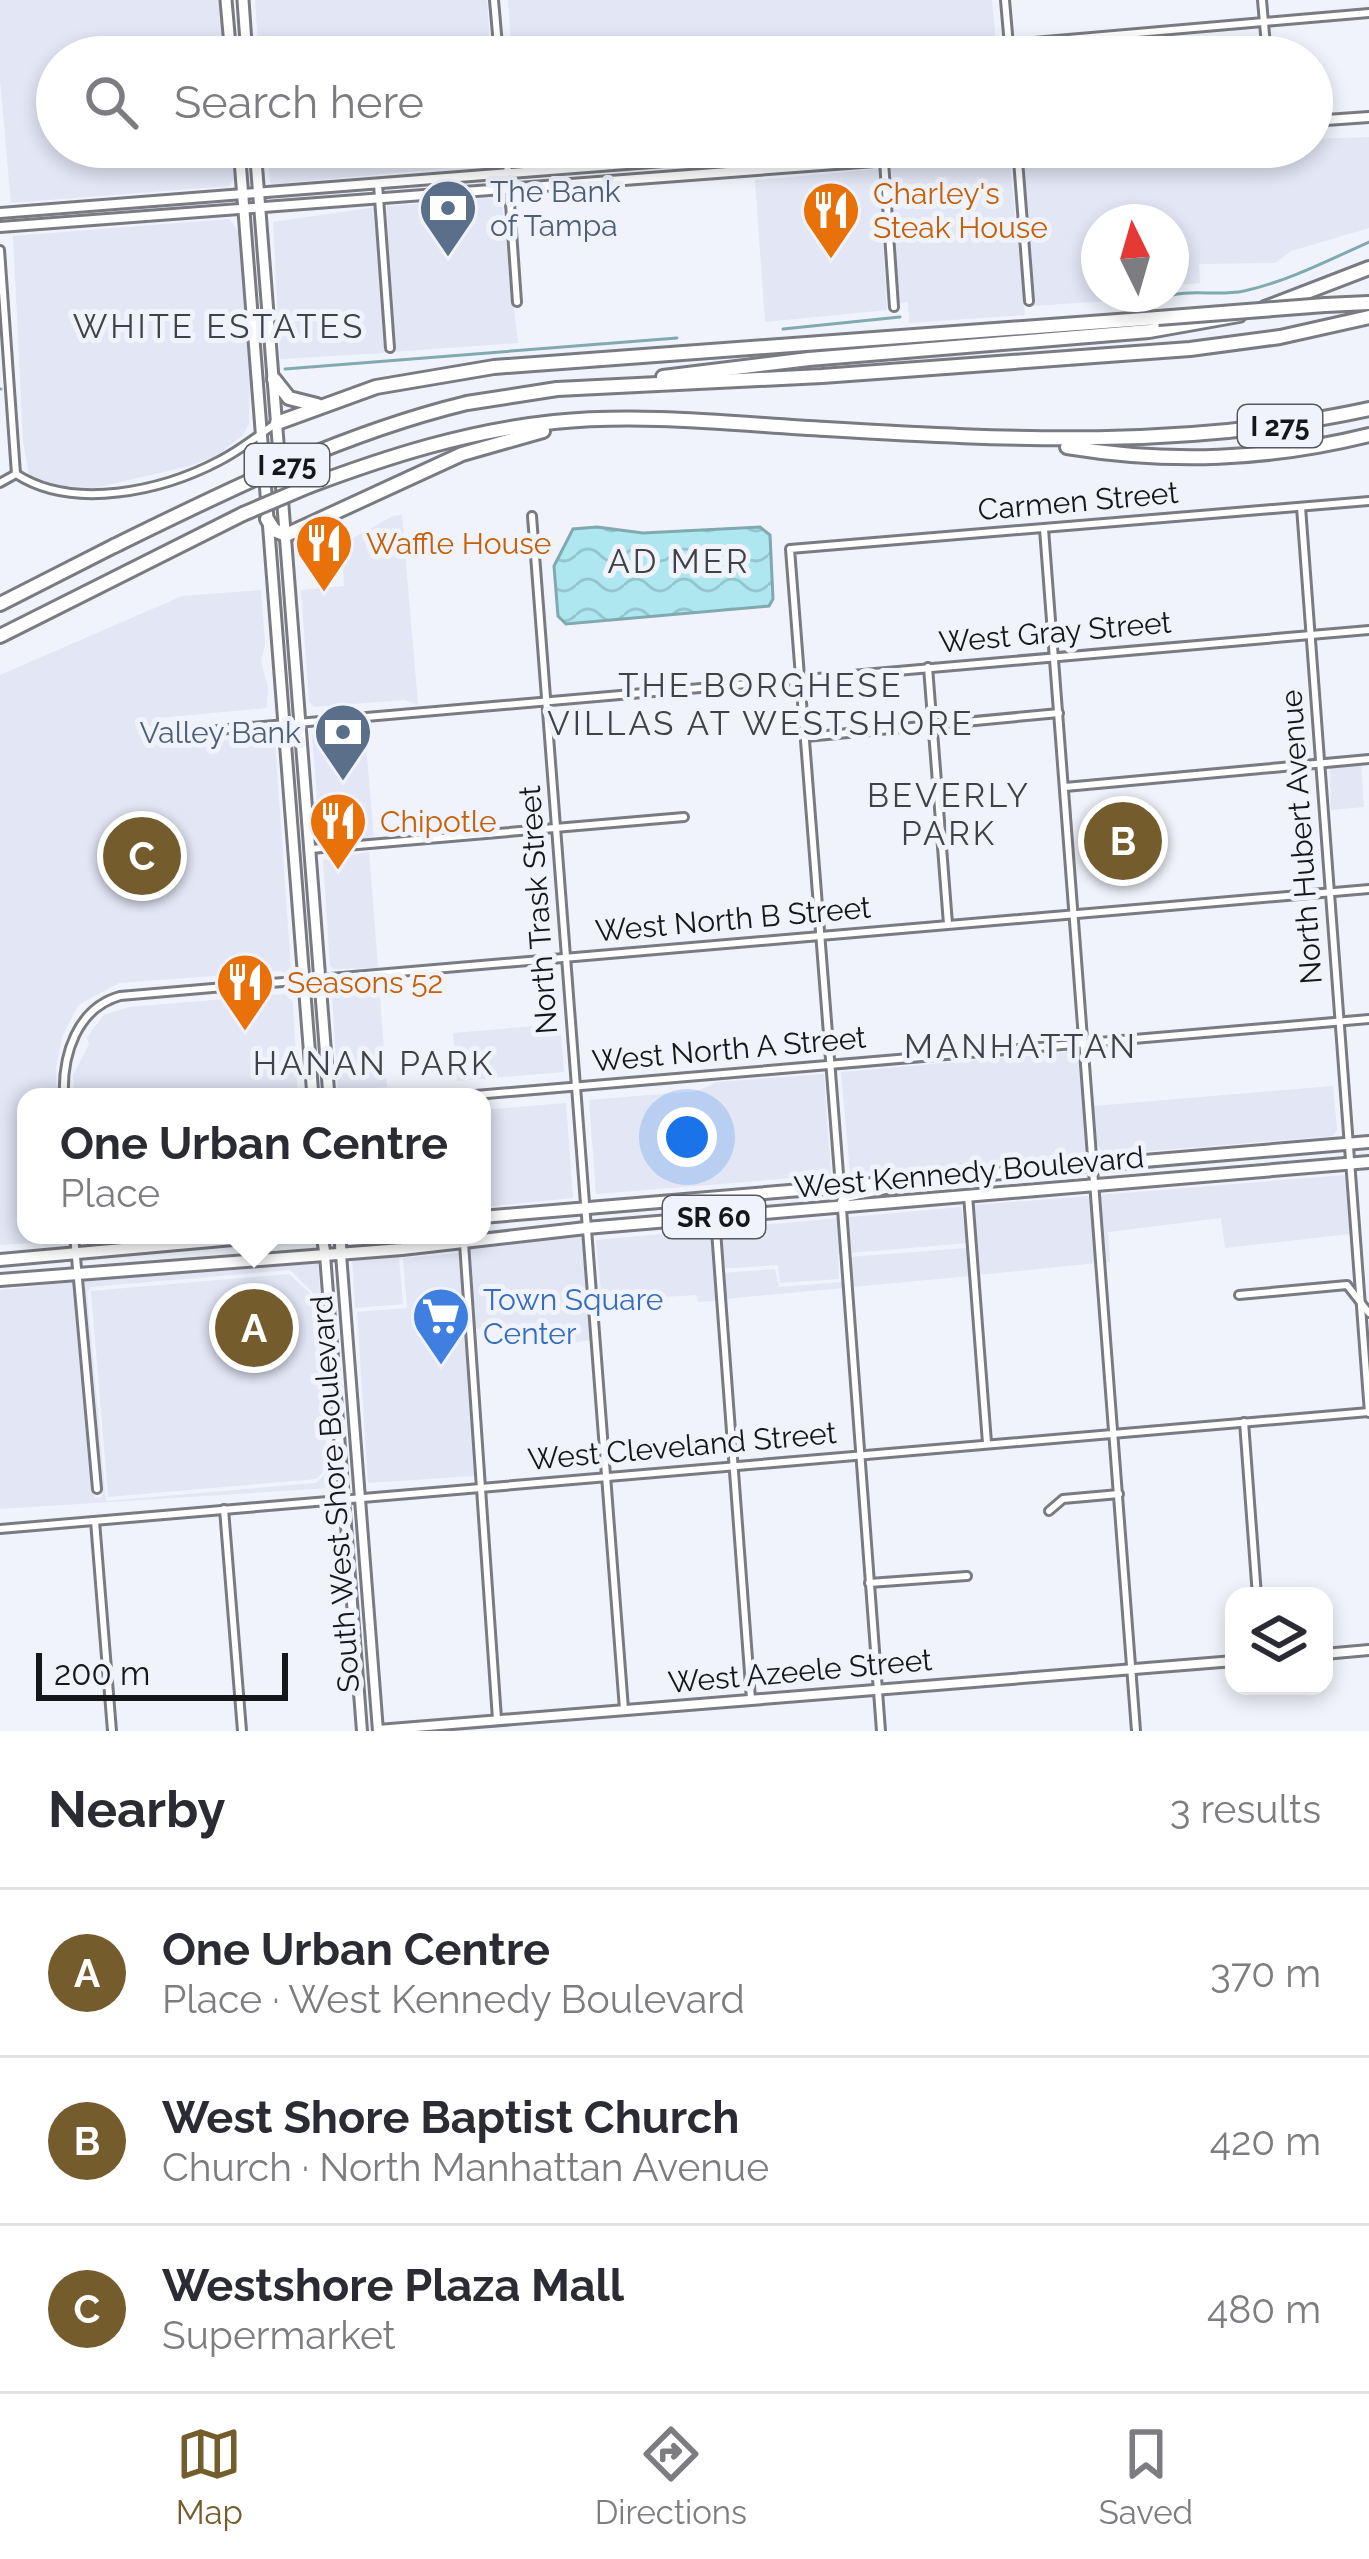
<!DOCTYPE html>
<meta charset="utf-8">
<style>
:root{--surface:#fff;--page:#f2f2f3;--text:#2b2b33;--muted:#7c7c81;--line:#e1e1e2;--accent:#755c2d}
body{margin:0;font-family:Raleway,sans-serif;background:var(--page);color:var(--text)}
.controls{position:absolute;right:36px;bottom:36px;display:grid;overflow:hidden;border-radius:24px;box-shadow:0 6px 18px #0003}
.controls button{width:108px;height:108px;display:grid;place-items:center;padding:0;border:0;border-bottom:3px solid var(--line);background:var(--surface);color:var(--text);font:60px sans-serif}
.compass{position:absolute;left:1081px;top:204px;width:108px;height:108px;border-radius:50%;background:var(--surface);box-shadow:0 6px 18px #0003;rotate:355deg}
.scale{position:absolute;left:36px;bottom:30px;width:252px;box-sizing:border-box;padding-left:12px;border:6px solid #16171a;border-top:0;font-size:33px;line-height:42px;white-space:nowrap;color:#16171a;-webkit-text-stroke:9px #f0f3fb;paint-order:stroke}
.you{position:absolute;left:687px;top:1137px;width:42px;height:42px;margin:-30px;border:9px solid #fff;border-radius:50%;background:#1a73e8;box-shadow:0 0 0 18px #1a73e833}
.badge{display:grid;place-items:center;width:78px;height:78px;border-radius:50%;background:var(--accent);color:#fff;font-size:39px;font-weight:700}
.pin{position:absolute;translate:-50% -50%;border:6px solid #fff;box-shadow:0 3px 12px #0006}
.popup{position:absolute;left:17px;top:1088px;width:474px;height:156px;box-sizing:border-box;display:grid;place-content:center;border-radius:24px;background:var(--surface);filter:drop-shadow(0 3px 9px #0005);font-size:39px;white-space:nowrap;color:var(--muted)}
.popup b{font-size:45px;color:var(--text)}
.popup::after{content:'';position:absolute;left:50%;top:100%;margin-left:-24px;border:24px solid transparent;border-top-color:var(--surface)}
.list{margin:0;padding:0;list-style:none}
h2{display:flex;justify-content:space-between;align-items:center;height:156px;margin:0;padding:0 48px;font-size:51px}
h2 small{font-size:39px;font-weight:400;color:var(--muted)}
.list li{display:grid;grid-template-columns:78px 1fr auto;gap:36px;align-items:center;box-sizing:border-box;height:168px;padding:0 48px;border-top:3px solid var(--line)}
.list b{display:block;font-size:45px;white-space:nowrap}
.list p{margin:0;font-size:39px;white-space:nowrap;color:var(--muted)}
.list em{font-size:39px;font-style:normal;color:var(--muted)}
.icon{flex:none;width:66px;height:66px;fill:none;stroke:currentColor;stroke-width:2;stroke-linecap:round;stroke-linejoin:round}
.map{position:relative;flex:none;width:1369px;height:1731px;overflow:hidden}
.search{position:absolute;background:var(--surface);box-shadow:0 6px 18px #0003;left:36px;right:36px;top:36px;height:132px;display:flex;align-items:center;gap:30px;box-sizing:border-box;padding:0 42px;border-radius:66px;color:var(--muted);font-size:45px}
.sheet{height:660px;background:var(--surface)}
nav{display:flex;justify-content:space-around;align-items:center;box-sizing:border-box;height:168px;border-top:3px solid var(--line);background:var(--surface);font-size:33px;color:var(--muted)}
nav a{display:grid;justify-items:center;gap:6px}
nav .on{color:var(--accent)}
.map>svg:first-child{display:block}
.built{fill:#e2e6f5}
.water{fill:url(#water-waves);stroke:#80a9b0;stroke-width:3}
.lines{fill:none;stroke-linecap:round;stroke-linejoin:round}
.stream{stroke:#80a9b0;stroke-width:3}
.minor-casing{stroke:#797a82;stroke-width:12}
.tertiary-casing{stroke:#797a82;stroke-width:14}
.secondary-casing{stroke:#797a82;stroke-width:15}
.primary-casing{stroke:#797a82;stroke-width:16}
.motorway-casing{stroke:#797a82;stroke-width:18}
.minor{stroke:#fff;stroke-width:6}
.tertiary{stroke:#fff;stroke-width:8}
.secondary{stroke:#fff;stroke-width:9}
.primary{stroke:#fff;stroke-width:10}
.motorway{stroke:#fff;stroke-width:12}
.motorway-bridge-casing{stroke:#797a82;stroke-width:18;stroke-linecap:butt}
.motorway-bridge{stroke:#fff;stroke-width:12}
.labels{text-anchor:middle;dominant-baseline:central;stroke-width:10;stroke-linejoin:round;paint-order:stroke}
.shield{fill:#f0f3fb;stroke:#57595e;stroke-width:3}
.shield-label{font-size:27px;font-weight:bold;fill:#16171a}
.service-label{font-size:30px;fill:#4e5e75;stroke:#f0f3fb;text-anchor:start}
.food-label{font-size:30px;fill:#c56008;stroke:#f0f3fb;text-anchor:start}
.street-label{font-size:30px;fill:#16171a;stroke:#f0f3fb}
.shop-label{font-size:30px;fill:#366cbe;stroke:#f0f3fb;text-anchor:start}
.neighbourhood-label{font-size:33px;letter-spacing:3px;fill:#404248;stroke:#f0f3fb}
</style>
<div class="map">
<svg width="1369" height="1731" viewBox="0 0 1369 1731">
<defs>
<pattern id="water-waves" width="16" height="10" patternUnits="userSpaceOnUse" patternTransform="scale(3)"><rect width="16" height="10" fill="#aee7f0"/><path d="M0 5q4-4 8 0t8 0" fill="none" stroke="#95c5cd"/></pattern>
</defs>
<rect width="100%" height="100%" fill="#f0f3fb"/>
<g class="built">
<path d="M0 0H219L224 57H57V147H232L234 179 229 186 11 203 0 80Z"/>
<path d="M255 0H487L491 57H259Z"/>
<path d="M508 0H992L997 57H512Z"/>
<path d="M1369 137V228L1291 251 1275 263 1199 264 1200 283 1171 286V222H1099V294H1153L1150 298 1033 306 1023 178 1027 158 1166 147H1312V139Z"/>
<path d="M267 147H499V149L496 164 273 184 270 182Z"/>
<path d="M1006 160 1010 164 1025 315 909 323 908 302 898 303 891 168Z"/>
<path d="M879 169 887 310 765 322 755 180Z"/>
<path d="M501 197 518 343 392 352 387 206Z"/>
<path d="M376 207 385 353 280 359 273 222Z"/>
<path d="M229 219 238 231 250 378 249 424 243 435 216 456 189 466 95 488 63 486 29 476 23 440 13 236Z"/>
<path d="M402 515 418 705 404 700 314 707 309 701 301 590 344 586 342 544 393 516Z"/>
<path d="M261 590 265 644 261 661 268 687 267 708 158 718 165 742 181 746 267 735 275 741 291 969 286 973 281 971 119 983 78 1005 62 1037 56 1068 57 1097H26V1235H67V1241L0 1245V675L182 596Z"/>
<path d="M364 723 374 839 325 838 320 831 312 735 317 730Z"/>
<path d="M1361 763 1364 807 1331 810 1330 766Z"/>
<path d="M369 852 378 968 334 969 330 966 323 860Z"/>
<path d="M379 985 387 1087 338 1091 332 994 339 988Z"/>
<path d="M285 994 293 1002 298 1097H75L73 1075 89 1044 87 1037 104 1015 129 1007Z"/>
<path d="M560 1024 564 1072 457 1081 453 1033Z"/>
<path d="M1081 1051 1088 1127 1087 1152 1080 1157 850 1173 841 1072Z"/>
<path d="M824 1074 831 1175 596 1194 589 1100 698 1091 717 1082Z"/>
<path d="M1333 1086 1337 1130 1333 1136 1114 1154 1102 1152 1097 1143 1094 1106Z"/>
<path d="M566 1103 573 1198 482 1207V1110Z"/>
<path d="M1345 1175 1350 1234 1225 1248 1221 1218 1108 1232 1110 1262 1106 1263 1100 1195Z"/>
<path d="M1091 1196 1097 1263 978 1275 973 1205Z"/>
<path d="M961 1207 968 1243 838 1254 839 1279 780 1283 778 1265 716 1269 717 1301 698 1302 696 1295 602 1301 596 1240Z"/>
<path d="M582 1237 591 1340 539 1348 536 1325 474 1329 469 1246Z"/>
<path d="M967 1248 970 1276 852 1287 850 1257Z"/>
<path d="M462 1253 474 1476 368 1483 357 1312 407 1308 403 1258Z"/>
<path d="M402 1254 399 1258 403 1304 355 1308 352 1257Z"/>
<path d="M318 1259 325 1396 313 1293 290 1270 91 1287 87 1292 106 1501 316 1483 329 1471 330 1488 0 1509V1290L74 1282 95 1498 102 1497 83 1281Z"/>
<path d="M775 1269 779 1287 842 1282 843 1288 725 1299 724 1273Z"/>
<path d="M289 1274 310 1293 329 1466 316 1479 108 1497 91 1291Z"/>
</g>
<path class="water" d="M597 527 643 533 760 527 770 535 773 599 769 606 566 624 558 616 554 566 573 529Z"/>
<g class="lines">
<g class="stream">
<path d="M1159 299C1189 287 1214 297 1244 291 1286 282 1329 260 1369 242"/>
<path d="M783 329 900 317"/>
<path d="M285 369 677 338"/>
<path d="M0 389H1"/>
</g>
<g class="minor-casing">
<g id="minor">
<path d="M494 0 499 57"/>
<path d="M1005 0 1010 57"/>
<path d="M1262 0 1267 57"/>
<path d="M1009 44 1369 13"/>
<path d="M506 147 517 302"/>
<path d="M1017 147 1029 301"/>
<path d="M884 161 894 307"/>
<path d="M378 184 390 348"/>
<path d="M0 250 16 474"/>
<path d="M16 474C73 511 162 491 219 461 239 451 256 437 275 424"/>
<path d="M0 483 16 474"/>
<path d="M1301 507 1369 1413"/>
<path d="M532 516 624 1709"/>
<path d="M1044 529 1136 1731"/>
<path d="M928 667 948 924"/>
<path d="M171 734 1369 630"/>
<path d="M806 737 1059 713"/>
<path d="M1065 787 1369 759"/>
<path d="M311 849 684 817"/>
<path d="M64 1097C62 1055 77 1008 120 996L1369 889"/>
<path d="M452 1097 1369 1019"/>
<path d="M840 1187 790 549 1369 501"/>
<path d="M968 1195 987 1443"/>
<path d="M842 1209 881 1731"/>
<path d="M715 1217 751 1699"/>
<path d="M74 1235 97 1489"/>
<path d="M464 1243 497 1719"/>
<path d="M1239 1295 1347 1285 1369 1313"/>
<path d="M1244 1422 1257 1596"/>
<path d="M224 1509 242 1731"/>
<path d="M1049 1511 1063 1499 1119 1494"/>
<path d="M95 1521 112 1731"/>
<path d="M0 1529 1369 1412"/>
<path d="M869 1583 967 1576"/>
</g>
</g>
<g class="tertiary-casing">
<g id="tertiary">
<path d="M1312 121 1369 117"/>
<path d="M0 213 842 147"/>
<path d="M0 227 875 161 1009 147"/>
<path d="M341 1254 378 1731"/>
<path d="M325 1255 362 1731"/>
<path d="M1324 1654 1369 1650"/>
<path d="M378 1730 1234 1661"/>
</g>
</g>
<g class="secondary-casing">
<g id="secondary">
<path d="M226 0 231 57"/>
<path d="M243 0 247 57"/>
<path d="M239 147 313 1097"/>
<path d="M255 147 329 1097"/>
<path d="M322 1235 325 1254"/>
<path d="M340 1235 341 1253"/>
</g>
</g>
<g class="primary-casing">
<g id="primary">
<path d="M842 1205 845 1196 895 1186"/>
<path d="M482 1217 1369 1142"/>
<path d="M0 1260 277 1235"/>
<path d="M0 1280 402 1249 586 1228 1369 1162"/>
</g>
</g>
<g class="motorway-casing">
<g id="motorway">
<path d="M1325 305 1369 303"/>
<path d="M1265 308 1369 268"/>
<path d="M663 377 809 359 1149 331 1239 315"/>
<path d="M274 379 289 398 317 405"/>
<path d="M467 403 557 389 822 376 1190 349 1280 337 1369 317"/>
<path d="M277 423 376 387 494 367 1158 318"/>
<path d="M1067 447C1171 464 1267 460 1369 435"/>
<path d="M309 486C389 456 468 431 554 422 644 413 736 424 826 429 1013 440 1185 449 1369 409"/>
<path d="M267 519 274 530 286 535 462 454 543 431"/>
<path d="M0 604 114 546"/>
<path d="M0 636 243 514"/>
</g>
</g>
<use href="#minor" class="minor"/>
<use href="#tertiary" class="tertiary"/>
<use href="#secondary" class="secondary"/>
<use href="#primary" class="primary"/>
<use href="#motorway" class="motorway"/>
<g class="motorway-bridge-casing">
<g id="motorway-bridge">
<path d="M1158 318 1325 305"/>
<path d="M243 514 309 486"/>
<path d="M114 546C228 490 343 433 467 403"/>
</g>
</g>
<use href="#motorway-bridge" class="motorway-bridge"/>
</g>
<defs>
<g id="bank-pin" transform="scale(3)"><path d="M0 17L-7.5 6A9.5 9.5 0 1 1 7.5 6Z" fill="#5c6f8a" stroke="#f0f3fb"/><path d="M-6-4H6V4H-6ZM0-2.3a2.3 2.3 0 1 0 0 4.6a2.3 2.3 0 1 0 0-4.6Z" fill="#fff"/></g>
<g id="restaurant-pin" transform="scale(3)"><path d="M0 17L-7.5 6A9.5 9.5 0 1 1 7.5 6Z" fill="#e8710a" stroke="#f0f3fb"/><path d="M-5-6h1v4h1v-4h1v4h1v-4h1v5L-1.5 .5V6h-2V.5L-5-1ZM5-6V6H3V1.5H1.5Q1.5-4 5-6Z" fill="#fff"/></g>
<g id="supermarket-pin" transform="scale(3)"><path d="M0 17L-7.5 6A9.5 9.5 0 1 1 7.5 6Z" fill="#3f7fe0" stroke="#f0f3fb"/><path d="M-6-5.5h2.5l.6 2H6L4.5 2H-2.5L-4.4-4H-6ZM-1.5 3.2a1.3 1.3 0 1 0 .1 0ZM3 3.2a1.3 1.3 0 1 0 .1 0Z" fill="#fff"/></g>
</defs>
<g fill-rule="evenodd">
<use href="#bank-pin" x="448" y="208"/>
<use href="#restaurant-pin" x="831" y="210"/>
<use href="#restaurant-pin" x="324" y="543"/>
<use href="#bank-pin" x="343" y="732"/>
<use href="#restaurant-pin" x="338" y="821"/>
<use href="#restaurant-pin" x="245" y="982"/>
<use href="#supermarket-pin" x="441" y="1316"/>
</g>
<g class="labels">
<g class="shield">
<rect x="1238" y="405" width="84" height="42" rx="9"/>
<rect x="245" y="444" width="84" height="42" rx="9"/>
<rect x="663" y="1196" width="102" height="42" rx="9"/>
</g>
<g class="shield-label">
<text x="1280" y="426">I 275</text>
<text x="287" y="465">I 275</text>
<text x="714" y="1217">SR 60</text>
</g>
<g class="service-label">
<text x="490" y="191">The Bank<tspan x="490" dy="34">of Tampa</tspan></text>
<text x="301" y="732" text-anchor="end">Valley Bank</text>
</g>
<g class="food-label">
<text x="873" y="193">Charley's<tspan x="873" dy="34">Steak House</tspan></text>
<text x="366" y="543">Waffle House</text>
<text x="380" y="821">Chipotle</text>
<text x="287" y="982">Seasons 52</text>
</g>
<g class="street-label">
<text transform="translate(1078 501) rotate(-5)">Carmen Street</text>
<text transform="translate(1055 632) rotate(-5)">West Gray Street</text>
<text transform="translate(1301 837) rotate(-94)">North Hubert Avenue</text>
<text transform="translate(538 910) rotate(-94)">North Trask Street</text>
<text transform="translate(733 919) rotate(-5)">West North B Street</text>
<text transform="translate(729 1049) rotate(-5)">West North A Street</text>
<text transform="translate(969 1172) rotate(-5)">West Kennedy Boulevard</text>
<text transform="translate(682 1446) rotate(-5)">West Cleveland Street</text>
<text transform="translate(335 1494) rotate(-94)">South West Shore Boulevard</text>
<text transform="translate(800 1671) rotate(-5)">West Azeele Street</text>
</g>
<g class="shop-label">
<text x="483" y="1299">Town Square<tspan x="483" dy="34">Center</tspan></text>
</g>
<g class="neighbourhood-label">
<text x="219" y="326">WHITE ESTATES</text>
<text x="679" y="561">AD MER</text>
<text x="761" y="685">THE BORGHESE<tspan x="761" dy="38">VILLAS AT WESTSHORE</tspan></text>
<text x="949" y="795">BEVERLY<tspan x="949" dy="38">PARK</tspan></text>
<text x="1021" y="1046">MANHATTAN</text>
<text x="374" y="1063">HANAN PARK</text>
</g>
</g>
</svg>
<div class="controls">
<button><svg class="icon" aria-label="layers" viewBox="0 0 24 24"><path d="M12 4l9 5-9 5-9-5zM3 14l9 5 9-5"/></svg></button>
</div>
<svg class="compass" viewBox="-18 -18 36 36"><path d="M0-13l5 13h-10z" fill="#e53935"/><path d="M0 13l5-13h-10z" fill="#7c7c81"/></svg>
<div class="scale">200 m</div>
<div class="you"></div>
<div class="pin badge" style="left:254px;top:1328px">A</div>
<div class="popup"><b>One Urban Centre</b>Place</div>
<div class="pin badge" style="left:1123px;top:841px">B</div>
<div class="pin badge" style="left:142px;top:856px">C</div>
<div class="search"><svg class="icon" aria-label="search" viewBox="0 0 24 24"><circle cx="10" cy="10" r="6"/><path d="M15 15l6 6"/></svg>Search here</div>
</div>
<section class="sheet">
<h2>Nearby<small>3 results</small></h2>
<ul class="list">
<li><span class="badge">A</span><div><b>One Urban Centre</b><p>Place · West Kennedy Boulevard</p></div><em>370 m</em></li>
<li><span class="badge">B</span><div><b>West Shore Baptist Church</b><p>Church · North Manhattan Avenue</p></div><em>420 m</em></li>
<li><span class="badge">C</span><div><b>Westshore Plaza Mall</b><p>Supermarket</p></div><em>480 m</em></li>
</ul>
</section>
<nav>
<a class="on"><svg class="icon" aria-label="map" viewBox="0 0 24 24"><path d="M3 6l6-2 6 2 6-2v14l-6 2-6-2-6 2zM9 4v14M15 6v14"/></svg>Map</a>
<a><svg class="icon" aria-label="directions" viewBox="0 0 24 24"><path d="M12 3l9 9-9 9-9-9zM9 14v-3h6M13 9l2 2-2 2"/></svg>Directions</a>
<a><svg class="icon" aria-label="saved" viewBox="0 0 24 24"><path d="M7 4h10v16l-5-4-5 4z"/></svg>Saved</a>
</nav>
